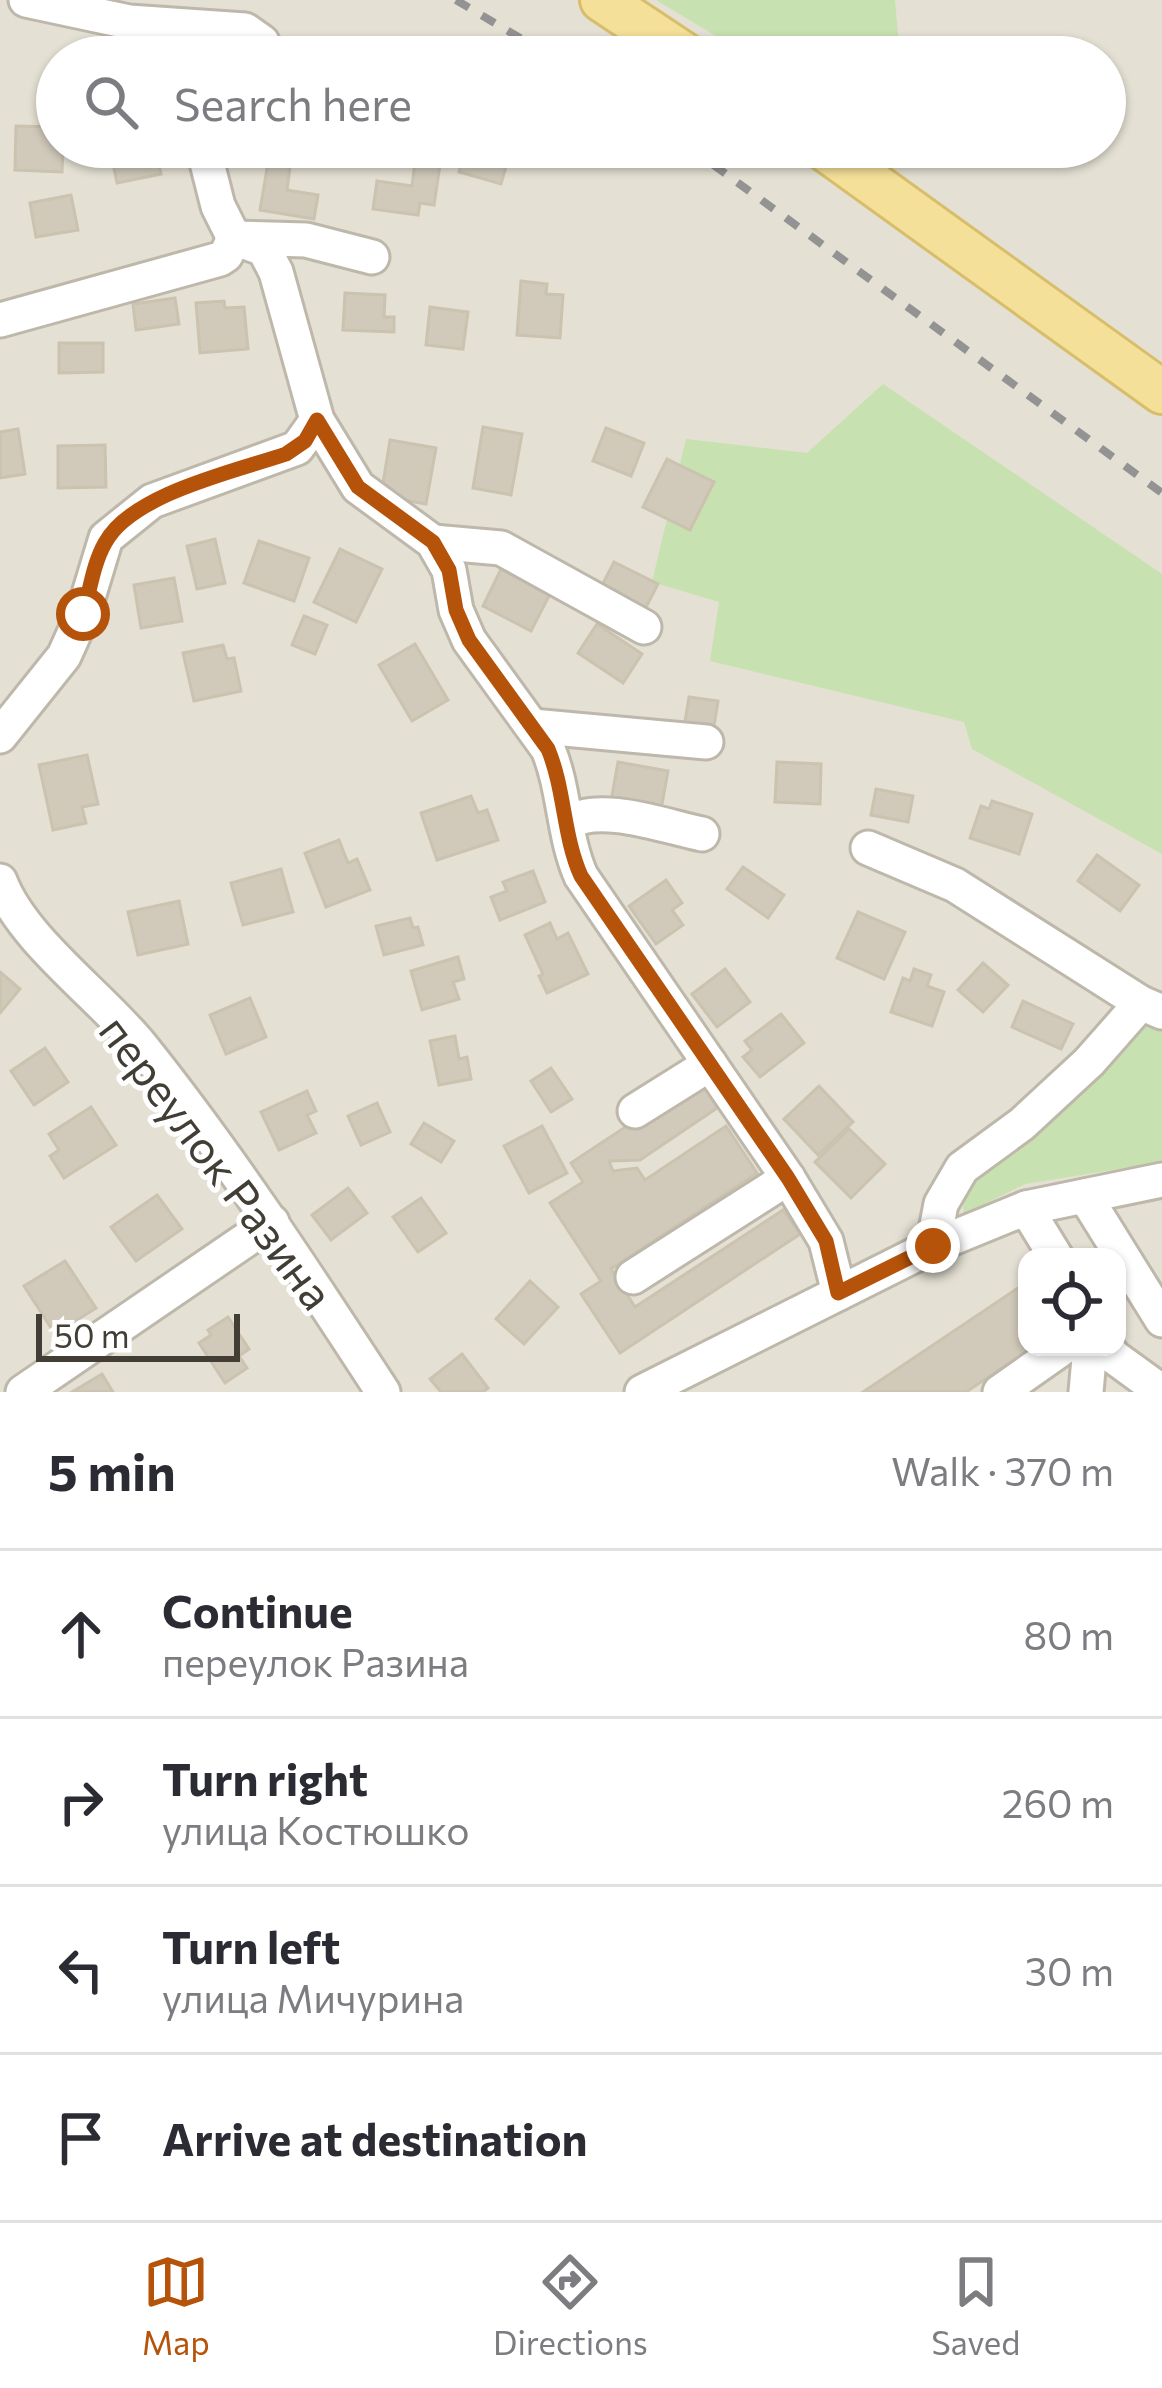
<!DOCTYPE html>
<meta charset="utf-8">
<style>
:root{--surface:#fff;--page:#f2f2f3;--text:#2b2b33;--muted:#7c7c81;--line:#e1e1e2;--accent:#b45309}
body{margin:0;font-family:Commissioner,sans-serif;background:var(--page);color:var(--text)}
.controls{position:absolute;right:36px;bottom:36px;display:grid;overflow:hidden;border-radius:24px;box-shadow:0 3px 9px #0004}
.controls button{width:108px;height:108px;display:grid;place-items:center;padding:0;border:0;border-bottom:3px solid var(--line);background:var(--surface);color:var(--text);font:60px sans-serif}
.scale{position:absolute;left:36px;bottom:30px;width:204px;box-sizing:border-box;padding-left:12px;border:6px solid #423e35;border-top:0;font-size:33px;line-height:42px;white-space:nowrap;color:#423e35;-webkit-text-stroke:9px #fff;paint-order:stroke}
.stop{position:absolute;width:36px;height:36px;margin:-27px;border:9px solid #b45309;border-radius:50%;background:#fff}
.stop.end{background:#b45309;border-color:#fff;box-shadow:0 3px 12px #0008}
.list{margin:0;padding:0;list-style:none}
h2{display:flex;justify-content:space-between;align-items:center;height:156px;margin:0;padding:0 48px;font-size:51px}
h2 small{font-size:39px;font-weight:400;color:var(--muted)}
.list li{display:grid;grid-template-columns:78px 1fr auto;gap:36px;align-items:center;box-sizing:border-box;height:168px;padding:0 48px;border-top:3px solid var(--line)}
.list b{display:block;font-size:45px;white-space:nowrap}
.list p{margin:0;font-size:39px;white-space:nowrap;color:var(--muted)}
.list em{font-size:39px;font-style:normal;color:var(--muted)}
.icon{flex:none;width:66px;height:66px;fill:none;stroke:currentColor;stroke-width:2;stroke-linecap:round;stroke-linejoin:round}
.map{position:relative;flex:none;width:1162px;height:1392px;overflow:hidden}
.search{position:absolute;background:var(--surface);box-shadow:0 3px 9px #0004;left:36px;right:36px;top:36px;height:132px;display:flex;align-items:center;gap:30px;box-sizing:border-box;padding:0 42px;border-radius:66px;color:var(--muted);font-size:45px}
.sheet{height:828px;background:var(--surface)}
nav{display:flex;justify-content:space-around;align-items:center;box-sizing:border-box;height:168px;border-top:3px solid var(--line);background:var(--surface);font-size:33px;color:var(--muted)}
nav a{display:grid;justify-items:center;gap:6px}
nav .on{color:var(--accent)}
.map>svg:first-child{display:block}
.residential{fill:#e4e0d3;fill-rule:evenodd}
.green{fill:#c8e1b0}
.building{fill:#d1cabb;stroke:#cbc2af;stroke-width:3}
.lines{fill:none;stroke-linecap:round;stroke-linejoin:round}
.minor-casing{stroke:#beb8ab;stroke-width:39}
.major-casing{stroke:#d8be6b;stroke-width:48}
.minor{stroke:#fff;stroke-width:33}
.major{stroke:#f5e099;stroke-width:42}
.rail{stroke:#939393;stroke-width:8;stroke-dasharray:15 15;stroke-linecap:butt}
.route{stroke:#b45309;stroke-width:15}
.labels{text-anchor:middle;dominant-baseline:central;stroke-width:10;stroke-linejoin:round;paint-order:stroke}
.street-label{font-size:45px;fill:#423e35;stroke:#fff}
</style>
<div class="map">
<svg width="1162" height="1392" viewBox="0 0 1162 1392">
<rect width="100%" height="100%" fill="#f0eee4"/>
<path class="residential" d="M0 0H1162V1392H0ZM57 57H1105V147H57ZM1027 1257H1117V1347H1027Z"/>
<g class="green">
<path d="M656 0H895L900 57H751Z"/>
<path d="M883 384 1162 574V854L972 749 964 722 710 661 719 602 652 582 686 439 807 453Z"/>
<path d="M1157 1018 1162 1019V1162L1025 1184 964 1214 962 1195 972 1170Z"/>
</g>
<g class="building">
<path d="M16 126 57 127V147H63L62 172 15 170Z"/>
<path d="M155 147 161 174 117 183 111 154Z"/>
<path d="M466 147 509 156 501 184 459 172Z"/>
<path d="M415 162 440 165 434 205 420 203 418 215 373 209 377 181 412 186Z"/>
<path d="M268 163 290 167 287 190 318 195 314 219 260 210Z"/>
<path d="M71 195 78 230 36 237 30 203Z"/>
<path d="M521 281 547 284 546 294 563 295 560 338 517 335Z"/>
<path d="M345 293 385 295 384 317H394V332L343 330Z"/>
<path d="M175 298 179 324 136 330 133 304Z"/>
<path d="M224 301 225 308 244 307 248 349 200 353 196 303Z"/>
<path d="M430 307 468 312 463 349 426 345Z"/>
<path d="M59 343H103V372L59 373Z"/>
<path d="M483 427 522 434 511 495 473 488Z"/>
<path d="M606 428 644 443 631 476 593 461Z"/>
<path d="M18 429 25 474 0 478V432Z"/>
<path d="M390 440 436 448 426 504 381 496Z"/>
<path d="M105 445 106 487 58 488V446Z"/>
<path d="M667 459 714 482 690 530 643 507Z"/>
<path d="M215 539 225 583 197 589 187 546Z"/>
<path d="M259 541 309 558 294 601 244 583Z"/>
<path d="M340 549 382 569 356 622 314 602Z"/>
<path d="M614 562 658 584 643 613 599 591Z"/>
<path d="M501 569 550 594 531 631 483 606Z"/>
<path d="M174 578 182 621 141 628 134 585Z"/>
<path d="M304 616 327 625 315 654 292 645Z"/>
<path d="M597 624 642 654 623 683 578 653Z"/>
<path d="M415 644 448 700 412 721 379 665Z"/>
<path d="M223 645 227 659 234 658 241 691 194 701 183 653Z"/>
<path d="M689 697 718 701 713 732 684 728Z"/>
<path d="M87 755 98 804 82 807 86 823 53 830 39 765Z"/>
<path d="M618 762 668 771 661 810 611 801Z"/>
<path d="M777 762 821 764 820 804 775 802Z"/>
<path d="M876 789 913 796 908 822 871 815Z"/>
<path d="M471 796 478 813 487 810 498 840 437 860 421 813Z"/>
<path d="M992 801 1032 814 1019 854 970 838 981 806 989 809Z"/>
<path d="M339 840 348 863 357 859 370 890 326 907 305 853Z"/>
<path d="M1097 855 1139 885 1120 911 1078 881Z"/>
<path d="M743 867 784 895 768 918 727 889Z"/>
<path d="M281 869 293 912 243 925 231 883Z"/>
<path d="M533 871 545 902 500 920 491 897 507 891 503 882Z"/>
<path d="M666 880 682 903 672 910 683 925 656 944 629 906Z"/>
<path d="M179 901 188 944 138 955 128 912Z"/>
<path d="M858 912 905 932 884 979 837 958Z"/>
<path d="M410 918 413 928 418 927 423 945 384 955 376 926Z"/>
<path d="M550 923 557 939 568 933 588 974 547 993 539 976 543 974 525 935Z"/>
<path d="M458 957 464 979 453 982 459 999 422 1010 411 971Z"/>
<path d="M983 963 1008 985 983 1012 958 990Z"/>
<path d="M725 969 750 1002 717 1027 692 994Z"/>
<path d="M914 969 931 975 927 986 944 992 932 1026 891 1012 903 978 910 981Z"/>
<path d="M0 972 20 989 0 1013Z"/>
<path d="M250 998 266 1037 226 1054 210 1015Z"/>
<path d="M1023 1001 1073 1024 1061 1049 1012 1027Z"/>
<path d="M781 1014 804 1043 760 1077 743 1057 752 1050 745 1041Z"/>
<path d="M455 1036 459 1059 467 1057 471 1079 439 1085 430 1041Z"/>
<path d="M45 1048 68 1082 34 1105 11 1071Z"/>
<path d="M551 1068 572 1099 551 1112 531 1081Z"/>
<path d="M701 1077 720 1106 640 1160 609 1161 613 1171 637 1168 645 1180 726 1126 757 1173 611 1269 635 1307 783 1210 800 1234 620 1353 581 1294 601 1281 550 1203 583 1182 571 1163Z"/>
<path d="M819 1086 853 1122 818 1155 784 1119Z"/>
<path d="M307 1091 316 1111 307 1115 316 1133 279 1150 261 1112Z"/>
<path d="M377 1103 390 1132 361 1145 348 1116Z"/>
<path d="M91 1107 116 1145 64 1178 50 1156 59 1150 49 1134Z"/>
<path d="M424 1123 454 1141 441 1162 411 1144Z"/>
<path d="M542 1126 567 1173 529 1193 504 1146Z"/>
<path d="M849 1129 885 1164 851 1198 815 1162Z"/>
<path d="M348 1188 367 1213 331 1240 312 1215Z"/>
<path d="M157 1195 182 1229 136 1261 111 1227Z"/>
<path d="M421 1198 446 1233 418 1252 393 1217Z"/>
<path d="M65 1261 96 1308 55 1334 24 1286Z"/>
<path d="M530 1281 558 1307 524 1344 496 1319Z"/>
<path d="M1018 1288 1027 1301V1347H1033L966 1392H863Z"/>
<path d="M228 1317 249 1349 239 1356 247 1368 225 1383 199 1343 211 1335 208 1330Z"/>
<path d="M462 1354 488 1388 483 1392H441L430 1379Z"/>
<path d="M102 1374 113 1392H72Z"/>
</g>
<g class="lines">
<g class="minor-casing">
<g id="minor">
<path d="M26 0 129 22 245 30 262 42 268 57"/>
<path d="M203 147 218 206 234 238 264 249 276 272 317 420 358 487 433 542 449 570 456 610 469 640 548 749C565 790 563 835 581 876L788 1178 826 1241 839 1293"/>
<path d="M0 320 220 259 226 255 234 238 306 240 372 257"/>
<path d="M433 542 501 548 644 627"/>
<path d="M532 726 706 742"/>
<path d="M0 736 64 656 83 614 106 538 152 501 297 448 317 420"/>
<path d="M567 824C597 801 667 827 702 834"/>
<path d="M868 848 955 885 1141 1003 1162 1012"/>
<path d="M0 881C22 940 102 997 142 1047 230 1157 306 1274 383 1392"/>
<path d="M635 1111 710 1064"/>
<path d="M1085 1196 1162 1320"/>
<path d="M1026 1208 1056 1257"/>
<path d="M933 1246 941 1204 962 1168 1022 1124 1089 1062 1141 1003"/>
<path d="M633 1277 788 1178"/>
<path d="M1106 1347 1114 1357 1162 1392"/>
<path d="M23 1392 272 1222"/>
<path d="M642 1392 933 1246 1026 1208 1162 1180"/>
<path d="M1000 1392 1064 1347"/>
<path d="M1086 1392 1090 1347"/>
</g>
</g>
<g class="major-casing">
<g id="major">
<path d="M602 0 688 57"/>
<path d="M822 147 1162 392"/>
</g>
</g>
<use href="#minor" class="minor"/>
<use href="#major" class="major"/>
<g class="rail">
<path d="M456 0 552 57"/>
<path d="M689 147 1162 493"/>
</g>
</g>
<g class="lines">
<path class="route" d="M83 614C90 591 93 564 105 543 131 494 236 471 286 454L305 441 317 420 358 487 433 542 449 570 456 610 469 640 548 749C565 790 563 836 581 876L788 1178 826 1241 838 1293 933 1246"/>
</g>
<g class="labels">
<g class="street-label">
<text transform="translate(218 1161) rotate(53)">переулок Разина</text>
</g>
</g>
</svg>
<div class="controls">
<button><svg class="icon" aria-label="locate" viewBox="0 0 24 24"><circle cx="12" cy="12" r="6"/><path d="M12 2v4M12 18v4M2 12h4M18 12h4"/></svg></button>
</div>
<div class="scale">50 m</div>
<div class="stop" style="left:83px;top:614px"></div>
<div class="stop end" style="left:933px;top:1246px"></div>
<div class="search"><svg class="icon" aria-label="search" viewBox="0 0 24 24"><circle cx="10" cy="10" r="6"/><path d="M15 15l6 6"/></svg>Search here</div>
</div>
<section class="sheet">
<h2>5 min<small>Walk · 370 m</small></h2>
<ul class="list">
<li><svg class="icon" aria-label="ahead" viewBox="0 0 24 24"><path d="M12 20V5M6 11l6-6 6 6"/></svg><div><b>Continue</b><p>переулок Разина</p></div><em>80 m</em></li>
<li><svg class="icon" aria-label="right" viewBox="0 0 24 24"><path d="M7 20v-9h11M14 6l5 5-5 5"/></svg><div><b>Turn right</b><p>улица Костюшко</p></div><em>260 m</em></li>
<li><svg class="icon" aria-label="left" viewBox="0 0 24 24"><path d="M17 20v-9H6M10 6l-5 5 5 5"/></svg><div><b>Turn left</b><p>улица Мичурина</p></div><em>30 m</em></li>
<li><svg class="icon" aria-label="arrive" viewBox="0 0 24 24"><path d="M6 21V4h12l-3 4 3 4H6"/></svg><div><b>Arrive at destination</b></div></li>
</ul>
</section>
<nav>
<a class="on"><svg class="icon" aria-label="map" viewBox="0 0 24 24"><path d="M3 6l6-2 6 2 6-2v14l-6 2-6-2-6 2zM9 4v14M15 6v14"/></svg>Map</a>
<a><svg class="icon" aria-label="directions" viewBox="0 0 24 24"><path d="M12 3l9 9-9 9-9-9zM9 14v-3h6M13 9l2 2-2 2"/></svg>Directions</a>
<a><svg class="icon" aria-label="saved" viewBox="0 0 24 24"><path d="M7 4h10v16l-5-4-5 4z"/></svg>Saved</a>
</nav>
